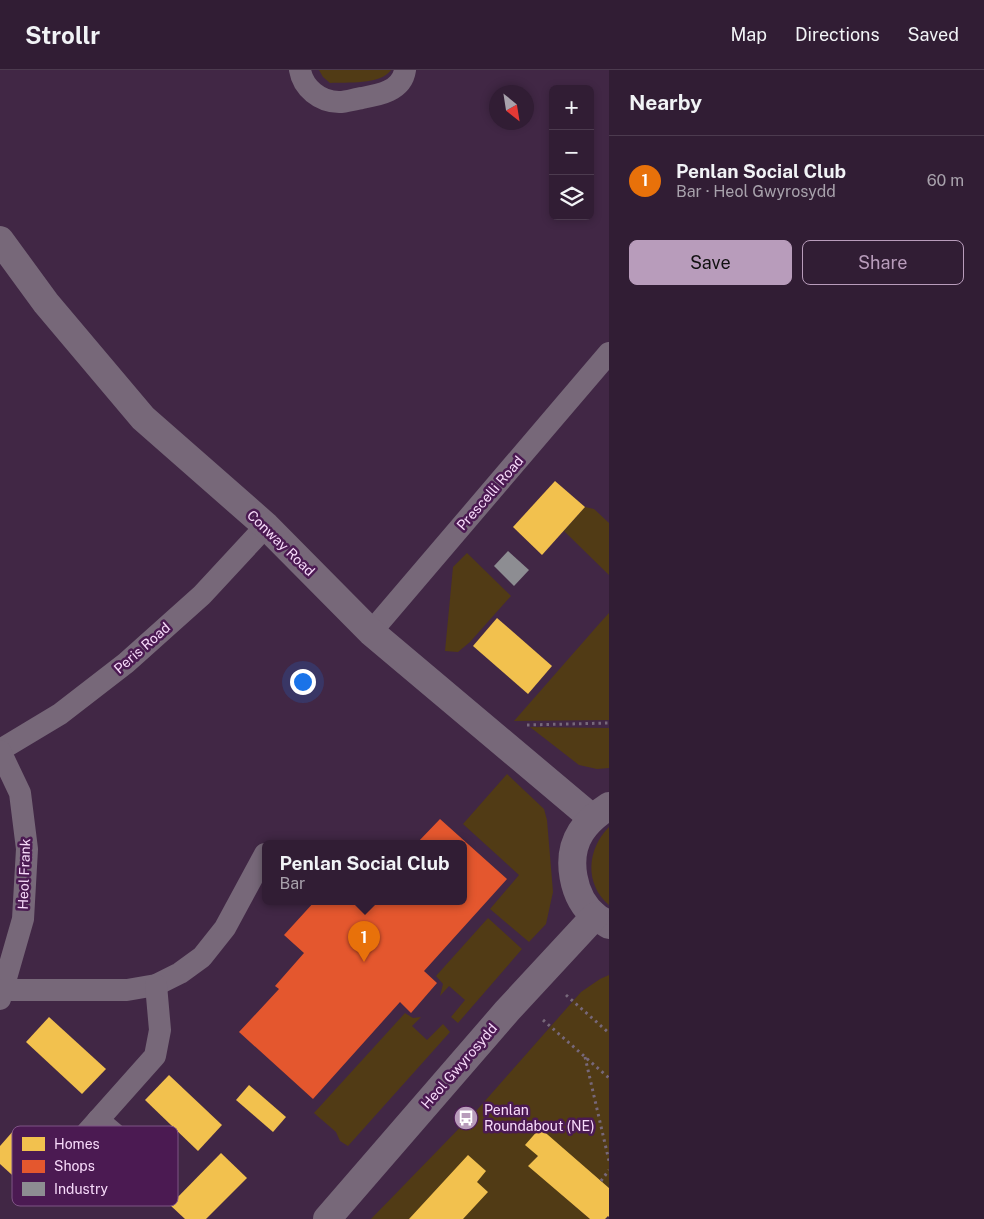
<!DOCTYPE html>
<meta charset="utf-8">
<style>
:root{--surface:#311d34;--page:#39263c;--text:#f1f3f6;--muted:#a8a2ac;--line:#4c3b4f;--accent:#b89cbb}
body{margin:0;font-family:"Public Sans",sans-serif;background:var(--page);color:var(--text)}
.controls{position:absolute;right:15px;top:15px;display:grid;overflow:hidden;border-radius:8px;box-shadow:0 2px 8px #0003}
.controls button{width:45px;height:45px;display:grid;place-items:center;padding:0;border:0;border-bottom:1px solid var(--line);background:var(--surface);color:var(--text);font:25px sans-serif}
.compass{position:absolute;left:489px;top:15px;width:45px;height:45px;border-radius:50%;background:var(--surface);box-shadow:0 2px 8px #0003;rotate:150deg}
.you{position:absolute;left:302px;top:611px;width:18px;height:18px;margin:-12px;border:4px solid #fff;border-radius:50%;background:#1a73e8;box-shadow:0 0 0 8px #1a73e833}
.badge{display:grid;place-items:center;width:32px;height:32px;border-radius:50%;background:var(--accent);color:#fff;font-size:16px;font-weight:700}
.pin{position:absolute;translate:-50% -41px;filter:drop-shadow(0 1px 2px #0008)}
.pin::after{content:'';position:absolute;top:26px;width:18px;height:15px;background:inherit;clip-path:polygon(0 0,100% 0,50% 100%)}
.popup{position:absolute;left:262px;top:770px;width:205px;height:65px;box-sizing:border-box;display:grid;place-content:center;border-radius:8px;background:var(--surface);filter:drop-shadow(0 1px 4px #0005);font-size:16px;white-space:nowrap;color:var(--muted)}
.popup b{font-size:19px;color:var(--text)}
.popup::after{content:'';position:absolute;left:50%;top:100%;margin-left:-10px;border:10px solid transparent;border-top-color:var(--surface)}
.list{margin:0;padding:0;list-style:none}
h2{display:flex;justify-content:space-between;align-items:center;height:65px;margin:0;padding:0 20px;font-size:21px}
h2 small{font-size:16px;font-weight:400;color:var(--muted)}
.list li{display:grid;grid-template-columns:32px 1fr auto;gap:15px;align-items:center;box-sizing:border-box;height:90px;padding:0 20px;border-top:1px solid var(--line)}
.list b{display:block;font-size:19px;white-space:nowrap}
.list p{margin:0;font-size:16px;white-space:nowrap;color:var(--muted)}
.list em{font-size:16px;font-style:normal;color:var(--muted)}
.actions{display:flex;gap:10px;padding:15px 20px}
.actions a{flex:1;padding:11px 0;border:1px solid var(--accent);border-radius:8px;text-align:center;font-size:18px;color:var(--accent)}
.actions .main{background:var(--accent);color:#111}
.icon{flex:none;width:28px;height:28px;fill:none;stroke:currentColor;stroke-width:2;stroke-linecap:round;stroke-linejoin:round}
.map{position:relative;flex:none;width:609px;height:1149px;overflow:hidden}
header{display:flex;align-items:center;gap:30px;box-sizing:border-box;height:70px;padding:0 25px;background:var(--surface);border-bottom:1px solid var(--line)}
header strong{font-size:24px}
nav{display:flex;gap:28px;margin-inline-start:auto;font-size:18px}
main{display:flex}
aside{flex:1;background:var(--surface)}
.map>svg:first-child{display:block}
.green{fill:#513b15}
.homes{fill:#f2c14e}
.shops{fill:#e4572e}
.industry{fill:#8d8d92}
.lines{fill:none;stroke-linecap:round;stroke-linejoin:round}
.path{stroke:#77687a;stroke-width:3;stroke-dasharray:2.5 4;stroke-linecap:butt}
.minor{stroke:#776879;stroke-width:22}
.tertiary{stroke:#776879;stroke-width:28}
.labels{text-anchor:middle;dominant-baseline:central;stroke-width:5;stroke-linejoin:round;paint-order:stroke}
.street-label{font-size:14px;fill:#f8dbfb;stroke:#4b1a52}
.poi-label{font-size:14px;fill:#f8dbfb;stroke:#4b1a52;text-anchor:start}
.key{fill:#4b1a52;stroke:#7f5485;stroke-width:1}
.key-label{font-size:14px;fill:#f8dbfb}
</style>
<header>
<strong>Strollr</strong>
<nav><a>Map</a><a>Directions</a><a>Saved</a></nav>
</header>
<main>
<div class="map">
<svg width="609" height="1149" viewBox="0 0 609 1149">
<rect width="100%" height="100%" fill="#412745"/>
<g class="green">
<path d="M319 0H391C381 15 346 12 330 13L323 7Z"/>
<path d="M585 437 594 439 609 453V505L564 461Z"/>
<path d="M467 483 511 526 470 572 458 582 445 581 453 497Z"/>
<path d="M609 543V650L514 651 599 554Z"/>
<path d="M530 657 609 658V698L597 699 579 695Z"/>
<path d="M507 704 544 739 547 750 553 822 546 854 529 872 490 839 519 805 463 754Z"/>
<path d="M609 757V835C584 814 587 779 609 757Z"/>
<path d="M488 848 522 879 458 953 451 947 465 930 449 916 440 926 443 914 436 906Z"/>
<path d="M609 905V1118L540 1059 538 1086 529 1096 590 1149H371L477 1040 581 922 600 909Z"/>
<path d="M405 943 413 948 421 947 412 956 427 970 443 954 450 962 348 1076 340 1071 336 1062 314 1043Z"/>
</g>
<g class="homes">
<path d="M555 411 585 437 542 485 513 457Z"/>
<path d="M497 548 552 596 528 624 473 576Z"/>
<path d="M49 947 106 999 82 1024 26 972Z"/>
<path d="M169 1005 222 1055 198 1081 145 1030Z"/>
<path d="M249 1015 286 1047 273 1062 236 1030Z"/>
<path d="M540 1058 609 1118V1147L608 1146 605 1149H590L528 1096 538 1086 525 1075Z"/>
<path d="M14 1060 68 1108 44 1134 0 1094V1076Z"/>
<path d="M221 1083 247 1108 206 1149H185L170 1135Z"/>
<path d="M468 1085 486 1101 477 1112 488 1122 463 1149H409Z"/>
</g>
<path class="shops" d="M440 749 507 809 424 901 437 913 411 943 400 932 313 1029 239 962 279 919 275 916 304 883 284 865 315 831H463V773H417Z"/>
<path class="industry" d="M508 481 529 500 514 516 494 496Z"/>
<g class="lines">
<g class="path">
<path d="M527 655 609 653"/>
<path d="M566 925 609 963"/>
<path d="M543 950 609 1008"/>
<path d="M585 987 609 1091"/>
<path d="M601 1111 609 1100"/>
</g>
<g class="minor">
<path d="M300 0C303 18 320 32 339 32 346 32 355 29 362 28 379 25 402 21 405 0"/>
<path d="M371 562 609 283"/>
<path d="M0 680 60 644 126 593 202 525 266 456"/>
<path d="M0 681 20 723 27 779 23 849 0 929"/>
<path d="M3 920H127L156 915 180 903 202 887 225 858 265 784"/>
<path d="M98 1050 130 1077"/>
<path d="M66 1086 155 986 160 960 156 915"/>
</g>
<g class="tertiary">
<path d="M0 170 46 233 143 348 266 456 371 562 592 748"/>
<path d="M609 736C598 743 588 751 581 762 565 787 572 828 596 847 600 850 605 852 609 855"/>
<path d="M327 1149 507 941 595 846"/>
</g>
</g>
<defs>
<g id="bus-disc" transform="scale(1.25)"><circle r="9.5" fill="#b89cbb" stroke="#4b1a52"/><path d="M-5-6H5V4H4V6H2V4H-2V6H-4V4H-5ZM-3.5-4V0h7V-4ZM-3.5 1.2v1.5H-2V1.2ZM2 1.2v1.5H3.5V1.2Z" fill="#fff"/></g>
</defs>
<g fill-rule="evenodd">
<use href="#bus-disc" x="466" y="1048"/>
</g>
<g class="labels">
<g class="street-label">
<text transform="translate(490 423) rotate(-49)">Prescelli Road</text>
<text transform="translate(281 473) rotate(44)">Conway Road</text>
<text transform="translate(142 578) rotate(-41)">Peris Road</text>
<text transform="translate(24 804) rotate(-88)">Heol Frank</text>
<text transform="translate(459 996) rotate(-49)">Heol Gwyrosydd</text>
</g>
<g class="poi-label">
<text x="484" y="1040">Penlan<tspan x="484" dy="16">Roundabout (NE)</tspan></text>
</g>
</g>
<rect x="12" y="1056" width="166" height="80" rx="8" class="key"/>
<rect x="22" y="1067" width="23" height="14" fill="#f2c14e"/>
<rect x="22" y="1090" width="23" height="13" fill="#e4572e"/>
<rect x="22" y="1112" width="23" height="14" fill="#8d8d92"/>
<g class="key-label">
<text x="54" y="1079">Homes</text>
<text x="54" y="1101">Shops</text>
<text x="54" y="1124">Industry</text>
</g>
</svg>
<div class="controls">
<button>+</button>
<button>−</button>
<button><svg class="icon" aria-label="layers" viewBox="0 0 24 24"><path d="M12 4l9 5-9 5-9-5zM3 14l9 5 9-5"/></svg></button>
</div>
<svg class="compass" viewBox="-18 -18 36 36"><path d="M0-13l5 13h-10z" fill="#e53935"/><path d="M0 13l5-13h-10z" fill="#a8a2ac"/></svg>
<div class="you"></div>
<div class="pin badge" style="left:364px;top:892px;background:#e8710a">1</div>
<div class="popup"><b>Penlan Social Club</b>Bar</div>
</div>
<aside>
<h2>Nearby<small></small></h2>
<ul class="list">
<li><span class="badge" style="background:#e8710a">1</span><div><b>Penlan Social Club</b><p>Bar · Heol Gwyrosydd</p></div><em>60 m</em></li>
</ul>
<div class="actions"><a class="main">Save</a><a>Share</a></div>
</aside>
</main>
